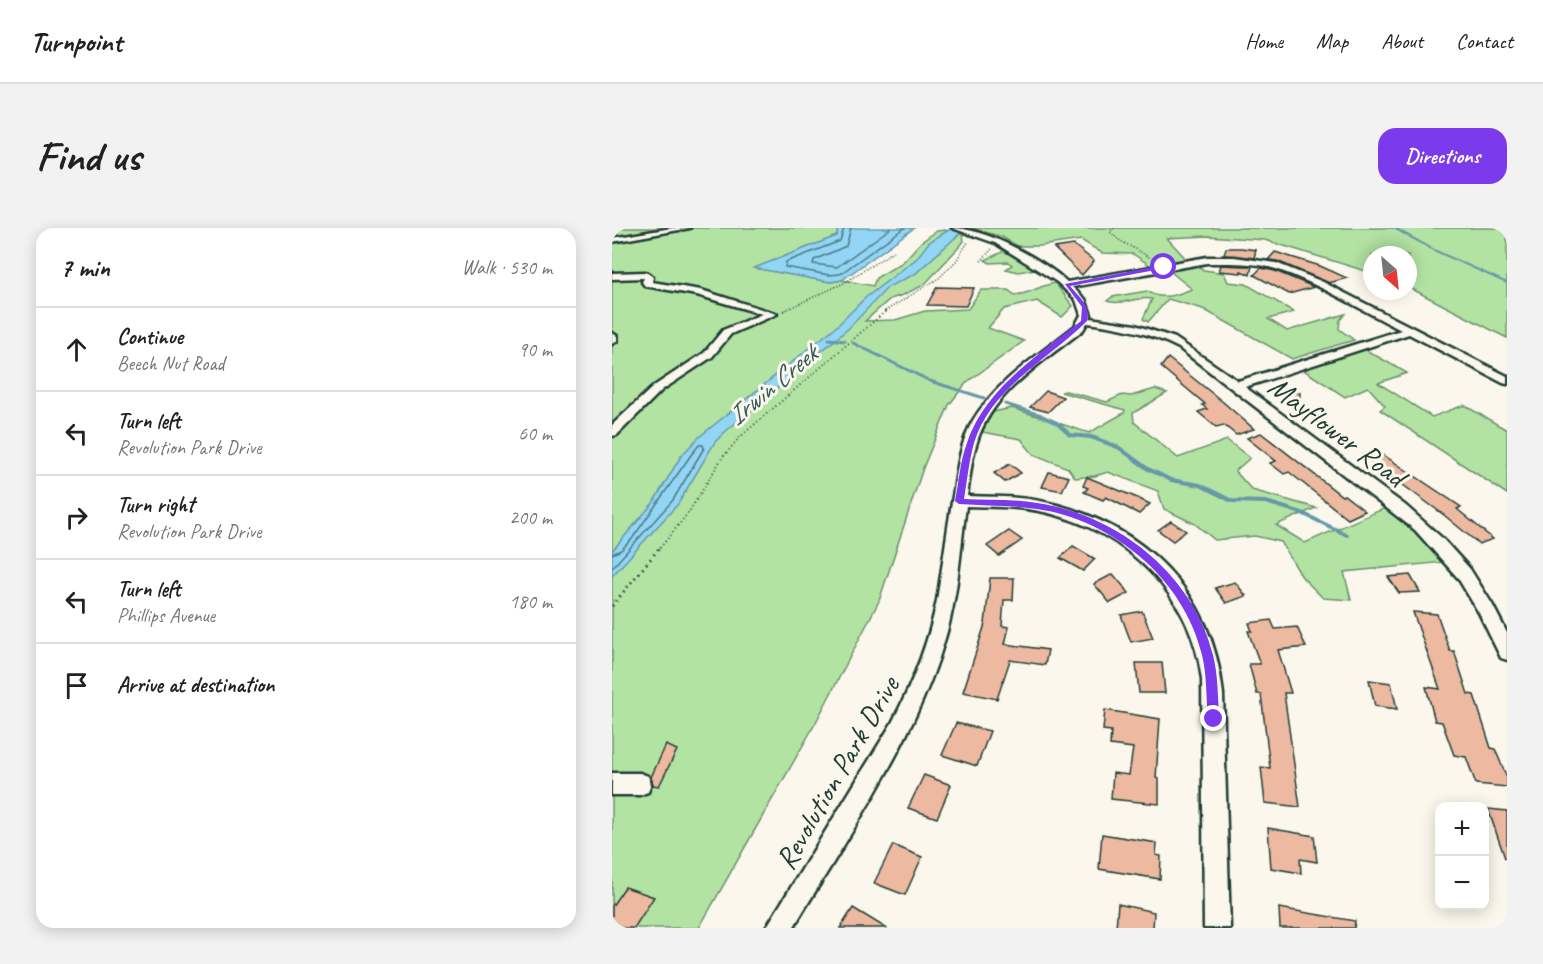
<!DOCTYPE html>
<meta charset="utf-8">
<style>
:root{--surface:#fff;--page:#f2f2f2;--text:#222;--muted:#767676;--line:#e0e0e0;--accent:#7c3aed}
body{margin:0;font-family:Caveat,sans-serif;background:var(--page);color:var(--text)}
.controls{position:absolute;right:18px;bottom:18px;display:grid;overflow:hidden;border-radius:12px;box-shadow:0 3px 15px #0003}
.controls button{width:54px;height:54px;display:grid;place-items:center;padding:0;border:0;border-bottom:2px solid var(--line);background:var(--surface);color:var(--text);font:30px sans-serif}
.compass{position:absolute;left:751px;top:18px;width:54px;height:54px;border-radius:50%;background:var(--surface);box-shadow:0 3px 15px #0003;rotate:153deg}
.stop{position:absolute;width:18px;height:18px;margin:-14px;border:4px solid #7c3aed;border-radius:50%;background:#fff}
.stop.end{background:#7c3aed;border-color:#fff;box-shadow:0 2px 6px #0008}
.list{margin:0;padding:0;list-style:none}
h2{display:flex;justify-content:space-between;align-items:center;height:78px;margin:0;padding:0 24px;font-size:26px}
h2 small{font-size:20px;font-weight:400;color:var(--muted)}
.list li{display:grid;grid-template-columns:39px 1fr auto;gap:18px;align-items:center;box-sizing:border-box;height:84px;padding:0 24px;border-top:2px solid var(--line)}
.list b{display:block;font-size:22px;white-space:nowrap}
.list p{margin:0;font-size:20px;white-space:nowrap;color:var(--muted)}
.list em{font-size:20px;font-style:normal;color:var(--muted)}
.icon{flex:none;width:33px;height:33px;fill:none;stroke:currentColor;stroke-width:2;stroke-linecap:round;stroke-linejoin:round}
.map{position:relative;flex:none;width:895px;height:700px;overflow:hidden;border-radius:18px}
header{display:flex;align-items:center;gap:36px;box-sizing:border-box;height:84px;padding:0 30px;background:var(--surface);border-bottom:2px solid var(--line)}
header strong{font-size:28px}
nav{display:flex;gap:33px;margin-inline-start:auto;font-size:21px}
.intro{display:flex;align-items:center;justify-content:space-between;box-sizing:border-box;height:144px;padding:0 36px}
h1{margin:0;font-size:42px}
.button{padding:15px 27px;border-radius:18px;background:var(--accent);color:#fff;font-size:21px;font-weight:700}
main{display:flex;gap:36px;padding:0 36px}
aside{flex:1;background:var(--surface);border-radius:18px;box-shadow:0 3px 15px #0003}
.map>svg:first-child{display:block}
.green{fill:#b3e3a3;stroke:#69906c;stroke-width:1.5}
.water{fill:#93d5f5;stroke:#6598a8;stroke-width:1.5}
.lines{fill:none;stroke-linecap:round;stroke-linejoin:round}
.shore{stroke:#4d7a81;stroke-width:1.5}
.stream-far2{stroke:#6598a8;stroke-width:2}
.stream-far1{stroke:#6598a8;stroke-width:3}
.stream{stroke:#6598a8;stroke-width:4}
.building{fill:#eeb9a1;stroke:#1f3d34;stroke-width:1.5}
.minor-casing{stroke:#1f3d34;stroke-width:5}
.path-far2{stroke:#1f3d34;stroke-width:1.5;stroke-dasharray:1 2;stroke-linecap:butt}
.path-far1{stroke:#1f3d34;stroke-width:2;stroke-dasharray:1 3;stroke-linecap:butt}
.path{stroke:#1f3d34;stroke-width:3;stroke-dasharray:1.5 4.5;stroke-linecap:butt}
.minor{fill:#fbf7ec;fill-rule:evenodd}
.route{fill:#7c3aed}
.labels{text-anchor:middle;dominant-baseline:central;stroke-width:6;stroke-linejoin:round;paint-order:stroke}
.far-water-label{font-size:27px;font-style:italic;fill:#365b5b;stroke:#fbf7ec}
.street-label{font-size:30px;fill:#1f3d34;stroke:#fbf7ec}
</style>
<header>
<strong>Turnpoint</strong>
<nav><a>Home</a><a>Map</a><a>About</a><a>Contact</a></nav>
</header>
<div class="intro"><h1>Find us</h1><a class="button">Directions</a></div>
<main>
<aside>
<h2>7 min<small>Walk · 530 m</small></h2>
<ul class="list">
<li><svg class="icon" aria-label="ahead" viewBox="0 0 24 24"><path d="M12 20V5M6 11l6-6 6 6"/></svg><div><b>Continue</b><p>Beech Nut Road</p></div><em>90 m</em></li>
<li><svg class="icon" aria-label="left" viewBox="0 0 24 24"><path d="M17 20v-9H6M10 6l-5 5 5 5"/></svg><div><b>Turn left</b><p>Revolution Park Drive</p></div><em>60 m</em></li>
<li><svg class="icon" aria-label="right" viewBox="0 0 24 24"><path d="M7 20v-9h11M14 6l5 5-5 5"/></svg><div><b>Turn right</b><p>Revolution Park Drive</p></div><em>200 m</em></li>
<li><svg class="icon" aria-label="left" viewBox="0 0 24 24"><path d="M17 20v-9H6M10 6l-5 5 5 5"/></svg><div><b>Turn left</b><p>Phillips Avenue</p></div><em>180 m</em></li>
<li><svg class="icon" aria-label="arrive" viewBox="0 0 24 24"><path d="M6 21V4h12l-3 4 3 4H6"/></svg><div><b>Arrive at destination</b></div></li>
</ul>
</aside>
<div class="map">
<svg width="895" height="700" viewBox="0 0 895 700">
<rect width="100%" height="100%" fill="#fbf7ec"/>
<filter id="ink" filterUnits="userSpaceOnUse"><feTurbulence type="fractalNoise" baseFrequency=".0167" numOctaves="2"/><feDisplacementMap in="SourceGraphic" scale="12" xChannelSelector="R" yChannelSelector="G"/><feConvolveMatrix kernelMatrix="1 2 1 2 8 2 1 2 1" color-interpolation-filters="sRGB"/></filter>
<g filter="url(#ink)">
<g class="green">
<path d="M0 0H226L225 8 143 40 218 54 230 52 261 58 264 50 291 34 309 14 325 3 333 2 351 7 352 13 348 18 312 57 291 67 278 71 253 93 283 92 313 83 356 81 369 62H396L403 67C418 66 429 57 443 55L461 78 450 89 425 73 392 81 376 100 412 113 355 154 337 177 311 240 267 373 203 496 87 700H0Z"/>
<path d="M359 0H895V110L796 59V27H760V45L653 12 596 8 555 10 575 32 539 38 521 26 490 25 469 12 428 18H405L390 9Z"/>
<path d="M392 23 423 41 406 44 394 41 400 37 396 34 378 35 373 32Z"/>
<path d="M582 36 592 42 612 45 616 54 634 56 682 84 656 91 675 103 733 86 728 92 727 101 742 112 680 131 591 81 556 71 536 94 531 91 540 71C525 68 509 78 495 73L500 69 535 63C549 73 565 67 580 61L555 41Z"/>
<path d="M752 121 795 145 766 155 820 189 852 177 895 202V266L768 182 773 178 756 159 733 169 690 141Z"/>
<path d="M543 161 555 165 521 185 522 194 566 230 615 212 638 230 623 243 640 262 704 280 664 297 693 315 773 280 804 302 833 334 732 344 739 372 711 370 690 349 669 314 643 308 603 312 583 296 552 281 546 263 496 244 483 248 463 250 456 240 421 226 409 211 370 204 381 184 400 180 477 205 512 185 513 182 449 164 454 163 495 174 510 167 519 168Z"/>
</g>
<g class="water">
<path d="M226 0H302L230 52 218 54 142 40 225 8Z"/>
<path d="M340 0H354L303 46 276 59 237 100 113 204 103 214 66 276 0 348V323L41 275 69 228 87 209 226 97 253 70 304 31 317 14Z"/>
</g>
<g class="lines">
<g class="shore">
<path d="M232 0 228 13 174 34 173 39 217 47 228 46 292 0"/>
<path d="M239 0 234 18 202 32 201 36 225 39 279 0"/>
<path d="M0 326 9 322 20 311 79 227 87 217H91L92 220 61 272 0 340"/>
</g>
<path class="stream-far2" d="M782 0 824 23 895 55"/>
<g class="stream-far1">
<path d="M217 111 232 113"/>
<path d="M241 115 318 153 372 170"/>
<path d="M393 176 429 187"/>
</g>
<path class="stream" d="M425 186 445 195 458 207 479 209 506 219 536 241 559 252 588 257 620 273 654 274 690 285 735 307"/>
</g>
<g class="building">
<path d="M462 17 482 33 470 47 442 20Z"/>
<path d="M614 20H629L644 22 642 30 612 27Z"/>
<path d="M663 24 708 38 735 50 717 55 665 33 656 32Z"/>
<path d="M609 37 630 38H640L638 47 629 43V45L607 43Z"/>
<path d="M649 40 663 43 702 59 677 66 642 47Z"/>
<path d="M325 59 362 60 354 78 315 77Z"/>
<path d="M556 130 611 174 642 201 624 207 612 197 604 199 586 184 595 181 590 177 593 176 549 139Z"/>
<path d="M658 160 688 165 687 181Z"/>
<path d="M434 163 451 169 436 184 418 179Z"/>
<path d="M649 205 730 268 732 267 753 283 736 291 677 244 672 246 658 235 664 233 635 210Z"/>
<path d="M764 222 849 279 845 281 881 311 867 316 832 287 750 227Z"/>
<path d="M398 236 409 245 393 254 382 245Z"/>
<path d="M437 244 457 249 450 263 430 259Z"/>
<path d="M475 249 523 269 538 276 527 286 494 269 491 272 472 264 476 260 471 258Z"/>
<path d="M559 293 574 303 561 313 546 302Z"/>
<path d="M397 303 410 312 387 328 375 318Z"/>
<path d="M461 318 483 331 471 343 448 330Z"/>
<path d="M501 346 517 365 498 375 482 356Z"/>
<path d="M798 347 808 364 787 365 776 349Z"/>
<path d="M378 350H402L401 372H392L390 398 397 399 393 416 436 422 433 437 398 432 385 471 351 464 373 396Z"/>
<path d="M623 354 634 368 614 375 603 360Z"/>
<path d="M530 383 541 410 519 414 509 387Z"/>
<path d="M801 384 825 386 838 423H842L856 466 862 467 879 520 883 521 895 550V559L864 556 854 529 842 527 830 494 823 493 814 459 828 461Z"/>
<path d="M659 392 663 401 685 399 694 419 666 422 679 465H672L688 579 653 575 649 539 658 540 649 466H645L637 436H648L636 403H640L637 395Z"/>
<path d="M524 435H550L553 465H527Z"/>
<path d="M757 452 779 455 785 481 763 478Z"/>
<path d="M493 482 548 491 544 550 547 551V576L499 571 501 545 517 547 521 520 498 517 499 503 491 502Z"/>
<path d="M344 495 378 503 365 538 330 527Z"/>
<path d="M54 517 65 522 47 558 41 557 39 549Z"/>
<path d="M312 547 339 557 325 590 296 580Z"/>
<path d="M876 581 895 583V630H893Z"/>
<path d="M656 600 702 608 705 634 688 631 689 645 659 640Z"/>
<path d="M490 606 545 615 544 627 549 628 548 651 487 641Z"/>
<path d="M281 617 310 629 293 667 262 655Z"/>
<path d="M13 659 42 669 22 700H0V678Z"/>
<path d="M506 676 542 684 541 700H504Z"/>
<path d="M241 680 274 700H228Z"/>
<path d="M667 680 743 693 742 700H668Z"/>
</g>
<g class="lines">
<g class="minor-casing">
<g id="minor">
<path d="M60 0H78L0 14V10Z"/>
<path d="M340 0C373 0 432 32 455 54L595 29H622L664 35 711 54 895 148V156L891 155 797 106 633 159 794 278 830 310 858 341 880 376 895 405V432L889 430 867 385 846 350 803 302 567 120C538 105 507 99 475 95L471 102C432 133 380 164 365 214 359 231 358 250 355 268 381 269 408 268 433 274 531 296 601 364 611 466L618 700H592L590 452C581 368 514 302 432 284 406 278 380 279 354 278 348 323 346 370 332 414 302 514 235 610 181 700H154L280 495C300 456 317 415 325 372 331 337 335 302 341 268 345 243 348 216 360 194 384 153 427 127 463 98L469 87 464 72 445 54 383 15ZM595 35C617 35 643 34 664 41 708 56 748 81 789 102L626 153 563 110 523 97 478 90 479 87 473 71 460 59Z"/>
<path d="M34 44 41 49 40 54 89 62 165 86 119 106 100 129 50 162 5 207 0 208V197L42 158 92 125 111 102 150 86 85 67 33 58 30 54 32 50 0 51V45Z"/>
<path d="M0 105 5 108V113L0 116Z"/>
<path d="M0 545H28L36 548 39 556 36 564 28 567H0Z"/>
</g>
</g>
<g class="path-far2">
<path d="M502 0 498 4 507 12 539 30"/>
<path d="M369 33 380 21"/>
<path d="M171 83 232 55 282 23"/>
<path d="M273 83 327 50 344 33 356 14"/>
</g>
<g class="path-far1">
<path d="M171 83 174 82"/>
<path d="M48 320 77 284 110 230 128 209 275 82"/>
</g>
<path class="path" d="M0 378 49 318"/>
<use href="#minor" class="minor"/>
</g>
</g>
<path class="route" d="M552 37 554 40 458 58C467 69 479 78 475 93 436 132 379 159 362 215 357 233 355 253 352 271 376 272 401 271 425 275 506 287 581 346 601 427 606 447 606 470 607 491L602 497 596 491C594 470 595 447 590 427 572 351 501 292 425 281 399 277 373 278 347 276L343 273C347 254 348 233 355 215 373 160 427 127 469 93L470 79 453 56Z"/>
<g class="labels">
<g class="far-water-label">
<text transform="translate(160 157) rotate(-40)">Irwin Creek</text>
</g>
<g class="street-label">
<text transform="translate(725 203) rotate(37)">Mayflower Road</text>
<text transform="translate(225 545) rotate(-60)">Revolution Park Drive</text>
</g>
</g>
</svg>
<div class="controls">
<button>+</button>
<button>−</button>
</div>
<svg class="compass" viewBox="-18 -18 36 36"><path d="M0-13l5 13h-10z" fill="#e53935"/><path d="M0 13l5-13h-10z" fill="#767676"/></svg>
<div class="stop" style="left:552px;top:39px"></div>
<div class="stop end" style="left:602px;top:491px"></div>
</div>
</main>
